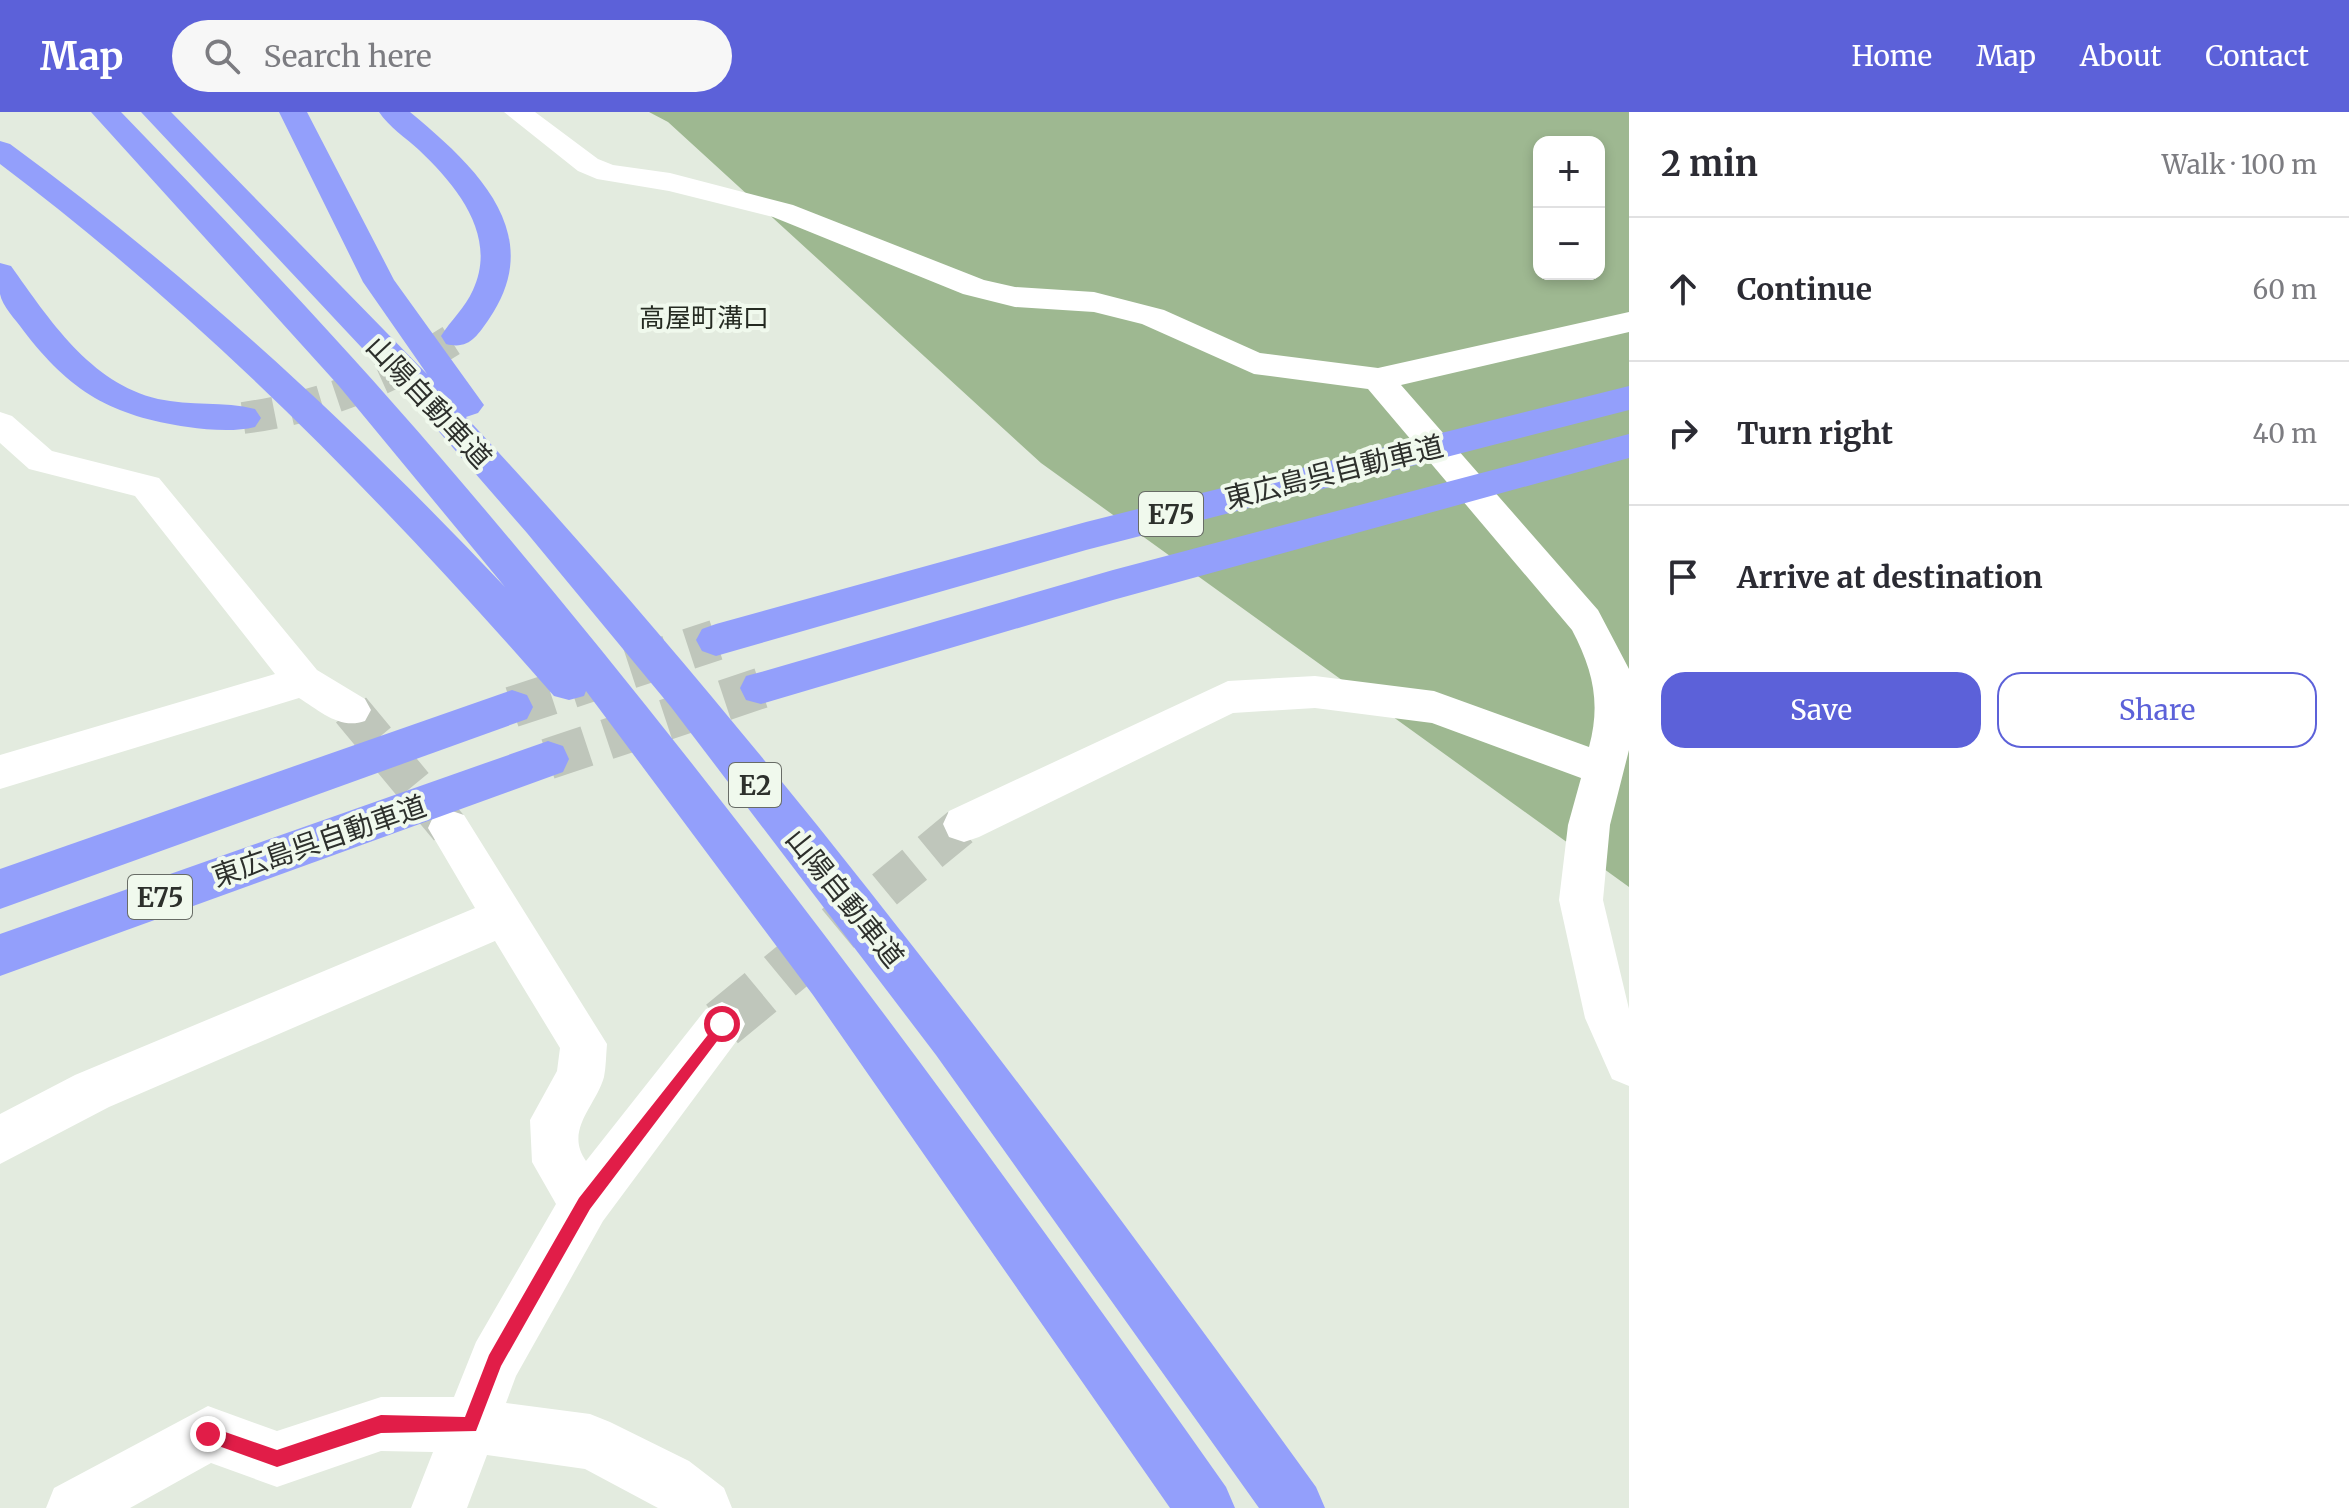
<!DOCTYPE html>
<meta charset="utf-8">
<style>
:root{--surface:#fff;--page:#f7f7f7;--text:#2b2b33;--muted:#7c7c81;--line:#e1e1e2;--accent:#5c61d9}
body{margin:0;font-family:Merriweather,"Noto Sans JP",serif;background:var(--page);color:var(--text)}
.controls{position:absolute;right:24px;top:24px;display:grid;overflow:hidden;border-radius:16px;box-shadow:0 4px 12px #0003}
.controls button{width:72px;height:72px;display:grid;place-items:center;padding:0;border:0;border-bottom:2px solid var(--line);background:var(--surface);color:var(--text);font:40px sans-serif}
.stop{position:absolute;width:24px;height:24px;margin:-18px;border:6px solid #e11d48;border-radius:50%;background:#fff}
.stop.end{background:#e11d48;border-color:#fff;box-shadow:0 2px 8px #0008}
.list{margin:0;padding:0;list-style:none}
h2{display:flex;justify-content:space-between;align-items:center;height:104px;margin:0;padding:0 32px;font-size:34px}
h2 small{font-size:26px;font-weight:400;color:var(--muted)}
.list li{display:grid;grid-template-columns:52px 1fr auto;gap:24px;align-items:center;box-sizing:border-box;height:144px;padding:0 32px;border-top:2px solid var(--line)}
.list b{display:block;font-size:30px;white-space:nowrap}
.list em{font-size:26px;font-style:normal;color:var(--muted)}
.actions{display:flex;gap:16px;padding:24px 32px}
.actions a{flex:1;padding:18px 0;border:2px solid var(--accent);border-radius:24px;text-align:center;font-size:28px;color:var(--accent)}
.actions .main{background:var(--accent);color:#fff}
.icon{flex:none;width:44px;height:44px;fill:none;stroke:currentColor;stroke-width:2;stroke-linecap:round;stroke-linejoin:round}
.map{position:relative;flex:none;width:1629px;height:1396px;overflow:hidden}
header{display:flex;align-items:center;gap:48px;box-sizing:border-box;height:112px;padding:0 40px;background:var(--accent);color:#fff}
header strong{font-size:38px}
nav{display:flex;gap:44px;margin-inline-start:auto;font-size:28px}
.search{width:560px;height:72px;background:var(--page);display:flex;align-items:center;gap:20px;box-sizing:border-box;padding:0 28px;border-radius:44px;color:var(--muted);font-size:30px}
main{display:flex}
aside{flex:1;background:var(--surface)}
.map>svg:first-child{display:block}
.forest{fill:#9eb891;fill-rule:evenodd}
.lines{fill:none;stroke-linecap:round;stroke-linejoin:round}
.minor-tunnel-far1{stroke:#bfc6bb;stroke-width:39;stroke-dasharray:39 20;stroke-linecap:butt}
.minor-tunnel{stroke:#bfc6bb;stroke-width:50;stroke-dasharray:50 25;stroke-linecap:butt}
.motorway-tunnel-far1{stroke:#bfc6bb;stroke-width:32;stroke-dasharray:32 16;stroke-linecap:butt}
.motorway-tunnel{stroke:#bfc6bb;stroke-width:41;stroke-dasharray:41 21;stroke-linecap:butt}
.minor{fill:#fff;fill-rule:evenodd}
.motorway{fill:#939ffb;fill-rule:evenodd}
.route{fill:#e11d48}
.labels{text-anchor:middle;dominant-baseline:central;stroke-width:8;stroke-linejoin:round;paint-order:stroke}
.far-quarter-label{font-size:26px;fill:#252b22;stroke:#f0f9ed}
.shield{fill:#f0f9ed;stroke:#686c66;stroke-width:2}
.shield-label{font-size:26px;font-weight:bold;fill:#2d302c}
.street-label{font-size:28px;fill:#2d302c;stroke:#f0f9ed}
</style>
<header>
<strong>Map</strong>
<div class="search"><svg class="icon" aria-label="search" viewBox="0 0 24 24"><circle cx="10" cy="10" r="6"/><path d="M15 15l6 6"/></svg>Search here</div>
<nav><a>Home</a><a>Map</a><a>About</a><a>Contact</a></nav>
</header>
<main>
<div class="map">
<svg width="1629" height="1396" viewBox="0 0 1629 1396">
<rect width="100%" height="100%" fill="#e3ebdf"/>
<path class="forest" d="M649 0H1629V775L1041 351 668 10ZM1539 30H1599V162H1539Z"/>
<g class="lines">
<g class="minor-tunnel-far1">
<path d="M351 598 449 716"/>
<path d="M839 815 964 712"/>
</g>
<path class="minor-tunnel" d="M722 912 842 813"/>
<path class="motorway-tunnel-far1" d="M243 306C323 295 391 268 458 224"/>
<g class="motorway-tunnel">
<path d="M512 595 716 528"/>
<path d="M548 647 761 576"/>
</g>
<g class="minor">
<path d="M504 0H535L598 47 613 53 670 61 793 93 984 168 1015 175 1094 180 1164 198 1260 241 1378 256 1629 200V220L1401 273 1598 498 1629 557V638L1610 713 1603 788 1629 897V974L1612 967 1585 906 1559 788 1568 713 1581 666 1432 611 1315 596 1233 601 979 725 964 730 949 725 943 712 949 699 1228 569 1315 564 1434 579 1589 635C1601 591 1593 558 1572 518L1368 277 1254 262 1142 212 1094 200 1015 195 963 182 773 105 669 79 597 67 578 59Z"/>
<path d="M0 300 12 304 52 339 159 366 317 558 365 587 371 598 365 609C340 618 320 599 299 586L0 677V643L275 562 135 384 29 357 0 331Z"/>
<path d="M449 698 464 703 607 932C606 943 606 955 604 965 596 994 564 1018 586 1049L706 897 722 890 738 897 745 912 738 927 603 1109 516 1264 506 1291 590 1302 610 1310 689 1349 724 1376 732 1396H658L585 1357 487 1343 467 1396H411L433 1340 381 1339 277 1375 211 1351 130 1396H46L54 1376 208 1294 277 1319 381 1285H454L476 1230 556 1092 532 1050 530 1008 557 959 560 936 495 829 109 995 0 1052V1002L75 963 475 796 428 716 434 703Z"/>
</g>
<g class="motorway">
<path d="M91 0H121C230 113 338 226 440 345 722 673 977 1022 1226 1375L1235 1396H1170L813 883 586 579 584 584 569 588 554 584C384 390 206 207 0 52V29L10 32C190 164 352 313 505 475L339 274Z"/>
<path d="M141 0H171L427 262 363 170 279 0H307L394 168 484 293 478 301 466 305C776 639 1049 1006 1316 1375L1325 1396H1259L936 943 671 595 527 421 421 299Z"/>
<path d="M379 0H410C475 54 548 121 489 207 477 224 469 238 446 232L441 224C451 208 465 196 473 178 498 124 457 74 419 38 406 26 389 15 379 0Z"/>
<path d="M0 151 11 154C49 207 90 271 158 287 190 294 224 289 255 297L261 306 255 315C235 320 209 318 188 315 112 304 70 280 23 218 16 208 2 194 0 182 0 172 0 161 0 151Z"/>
<path d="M1629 274V298L1086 438 716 544 702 539 696 528 702 517 716 512 1086 410Z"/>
<path d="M1629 322V346L1113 488 761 592 746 588 740 576 746 564 761 560 1113 458Z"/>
<path d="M512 578 527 583 533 595 527 607 0 797V757Z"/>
<path d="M548 629 563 634 569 647 563 660 0 864V822Z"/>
</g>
</g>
<path class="route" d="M722 905 727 907V916L590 1097 501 1254 476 1319 381 1321 277 1355 202 1328V1316L208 1314 277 1338 381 1303 465 1305 489 1243 579 1086Z"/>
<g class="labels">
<g class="far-quarter-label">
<text x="704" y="205">高屋町溝口</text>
</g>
<g class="shield">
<rect x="1139" y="380" width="64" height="44" rx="6"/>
<rect x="729" y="651" width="52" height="44" rx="6"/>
<rect x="128" y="763" width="64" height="44" rx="6"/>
</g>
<g class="shield-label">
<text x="1171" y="402">E75</text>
<text x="755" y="673">E2</text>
<text x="160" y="785">E75</text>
</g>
<g class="street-label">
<text transform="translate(429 290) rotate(47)">山陽自動車道</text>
<text transform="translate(1334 360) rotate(-14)">東広島呉自動車道</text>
<text transform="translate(319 729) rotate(-19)">東広島呉自動車道</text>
<text transform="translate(845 786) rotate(51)">山陽自動車道</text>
</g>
</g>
</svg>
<div class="controls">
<button>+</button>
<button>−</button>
</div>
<div class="stop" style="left:722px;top:912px"></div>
<div class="stop end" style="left:208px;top:1322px"></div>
</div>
<aside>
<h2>2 min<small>Walk · 100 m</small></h2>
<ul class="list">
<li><svg class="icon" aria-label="ahead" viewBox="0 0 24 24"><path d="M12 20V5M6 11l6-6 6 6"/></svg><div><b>Continue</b></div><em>60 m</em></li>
<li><svg class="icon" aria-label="right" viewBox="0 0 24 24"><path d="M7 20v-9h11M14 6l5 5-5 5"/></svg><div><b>Turn right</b></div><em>40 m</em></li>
<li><svg class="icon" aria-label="arrive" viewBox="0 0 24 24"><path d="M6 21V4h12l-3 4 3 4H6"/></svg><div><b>Arrive at destination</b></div></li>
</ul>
<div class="actions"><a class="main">Save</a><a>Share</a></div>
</aside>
</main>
